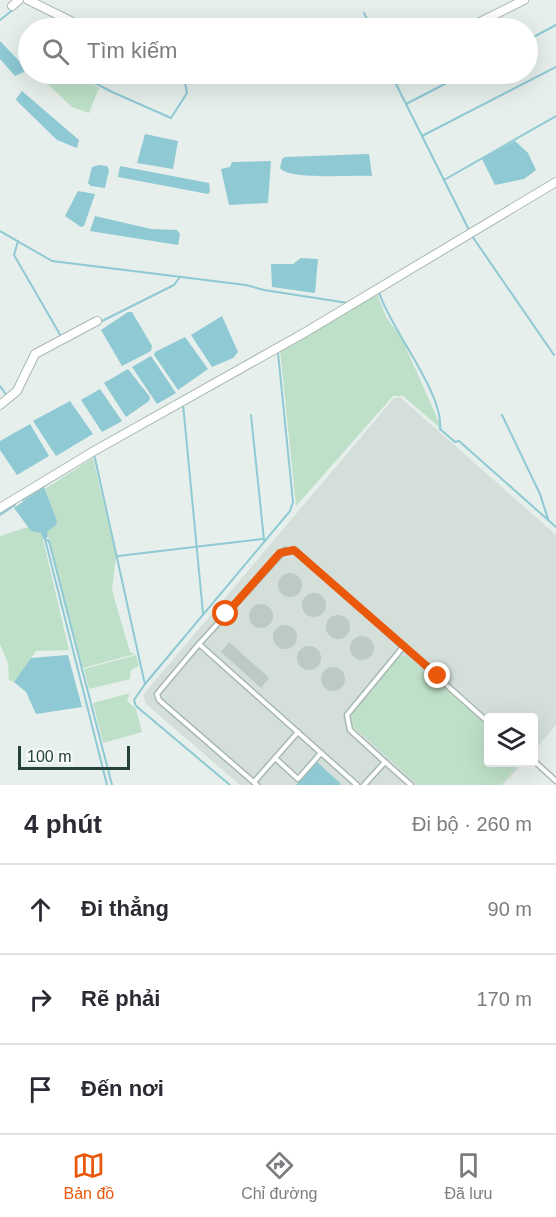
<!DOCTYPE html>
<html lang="vi">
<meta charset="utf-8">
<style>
:root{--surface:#fff;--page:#f7f7f7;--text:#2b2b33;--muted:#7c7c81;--line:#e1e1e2;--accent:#ea580c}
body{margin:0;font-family:Arial,sans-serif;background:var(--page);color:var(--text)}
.controls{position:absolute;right:18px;bottom:18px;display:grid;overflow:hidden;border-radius:6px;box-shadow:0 6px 24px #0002}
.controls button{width:54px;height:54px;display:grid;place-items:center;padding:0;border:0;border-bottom:2px solid var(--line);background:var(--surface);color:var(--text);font:30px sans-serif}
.scale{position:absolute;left:18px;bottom:15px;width:112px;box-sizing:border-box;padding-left:6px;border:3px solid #24423a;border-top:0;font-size:16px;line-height:21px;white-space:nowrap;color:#24423a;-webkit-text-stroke:4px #f7fbf9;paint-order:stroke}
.stop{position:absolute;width:18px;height:18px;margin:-14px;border:4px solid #ea580c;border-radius:50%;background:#fff}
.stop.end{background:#ea580c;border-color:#fff;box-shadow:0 2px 6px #0008}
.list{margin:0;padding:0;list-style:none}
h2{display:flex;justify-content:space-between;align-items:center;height:78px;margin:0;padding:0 24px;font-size:26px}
h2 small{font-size:20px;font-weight:400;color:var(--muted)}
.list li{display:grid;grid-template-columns:39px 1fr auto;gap:18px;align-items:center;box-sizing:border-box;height:90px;padding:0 24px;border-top:2px solid var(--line)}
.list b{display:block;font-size:22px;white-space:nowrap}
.list em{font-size:20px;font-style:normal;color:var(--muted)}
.icon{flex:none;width:33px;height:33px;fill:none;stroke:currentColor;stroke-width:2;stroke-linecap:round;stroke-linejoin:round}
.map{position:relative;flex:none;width:556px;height:785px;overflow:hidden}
.search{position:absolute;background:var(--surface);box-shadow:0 6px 24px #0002;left:18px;right:18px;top:18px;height:66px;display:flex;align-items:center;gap:15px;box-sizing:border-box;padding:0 21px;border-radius:33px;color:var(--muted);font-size:22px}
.sheet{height:348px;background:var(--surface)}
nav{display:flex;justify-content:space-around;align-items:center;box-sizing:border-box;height:84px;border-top:2px solid var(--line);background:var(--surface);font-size:16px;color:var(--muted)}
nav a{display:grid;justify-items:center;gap:3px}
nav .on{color:var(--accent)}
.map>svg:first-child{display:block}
.built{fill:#d4dfda}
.green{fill:#bfe0c8}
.water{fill:#8ec9d4}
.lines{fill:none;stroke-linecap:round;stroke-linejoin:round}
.stream{stroke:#8ec9d4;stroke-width:2}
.building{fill:#bbcac4}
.service-casing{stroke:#a8b8b2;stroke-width:7}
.minor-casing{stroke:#a8b8b2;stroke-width:10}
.service{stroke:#fff;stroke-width:4}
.minor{stroke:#fff;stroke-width:8}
.route{stroke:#ea580c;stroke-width:8}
</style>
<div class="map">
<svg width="556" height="785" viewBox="0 0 556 785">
<rect width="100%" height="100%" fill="#e6efeb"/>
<path class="built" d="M400 397 556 535V725L534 751V718H488V762L523 763 503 785H240L146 704 143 695 394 398Z"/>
<g class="green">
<path d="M37 74H76L99 88 89 113 72 107Z"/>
<path d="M377 293 386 317 402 339 439 422V427L403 396H393L296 506 280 350Z"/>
<path d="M93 458 116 556 112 590 130 652 135 654 83 668 48 537 47 532 56 525 57 521 45 489Z"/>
<path d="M28 527 31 531 41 533 43 539 69 650 36 651 14 682 9 680 8 663 0 644V536Z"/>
<path d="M136 655 139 666 131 670 130 679 89 689 84 669Z"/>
<path d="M406 655 488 726V762L520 763 500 785H418L352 725 353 710 398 658Z"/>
<path d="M130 693 127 701 136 709 142 732 103 743 93 703Z"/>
</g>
<g class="water">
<path d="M0 41 22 64 24 72 15 76 0 59Z"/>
<path d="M22 91 79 140 77 148 57 140 17 101 16 99Z"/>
<path d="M145 134 178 141 173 169 137 163Z"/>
<path d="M515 141 528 153 536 170 524 179 495 185 482 159Z"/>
<path d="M369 154 372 176C356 175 287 180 280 168L282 159 285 157Z"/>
<path d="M271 161 268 203 229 205 221 169 230 167 232 162Z"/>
<path d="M99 165 107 166 109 170 105 188 91 186 88 183 92 167Z"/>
<path d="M120 166 209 183 210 192 208 194 118 177Z"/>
<path d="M78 191 95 194 84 226 81 227 65 216Z"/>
<path d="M95 216 151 229 177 230 180 234 178 245 90 231Z"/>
<path d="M301 258 318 259 315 293 272 287 271 264H293Z"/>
<path d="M128 312H132L152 346 151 351 122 366 101 330Z"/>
<path d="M222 316 238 352 233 358 212 367 191 335Z"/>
<path d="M185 337 208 369 178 390 154 355 155 352Z"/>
<path d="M151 356 176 393 157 404 132 367Z"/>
<path d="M128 369 150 397 149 401 126 417 104 383Z"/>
<path d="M100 389 122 421 102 432 81 400Z"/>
<path d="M70 401 93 434 56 456 33 421Z"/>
<path d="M30 424 49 456 17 475 0 450V441Z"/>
<path d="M44 487 57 521 56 525 47 532 48 537 43 539 41 533 31 531 14 508Z"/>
<path d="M68 655 82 707 36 714 26 692 14 682 31 658Z"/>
<path d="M317 762 341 784 340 785H296Z"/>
</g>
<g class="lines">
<g class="stream">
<path d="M364 13 371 28"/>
<path d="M0 20 14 9"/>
<path d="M528 40 556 25"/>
<path d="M78 74 110 91 171 118 187 93 185 82"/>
<path d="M168 74 185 82 189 81"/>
<path d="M391 74 472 236 554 355"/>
<path d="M287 76 356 74"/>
<path d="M406 104 464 74"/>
<path d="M422 136 556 67"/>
<path d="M444 180 556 116"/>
<path d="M0 231 52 261 246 285 264 290 348 303"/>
<path d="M18 241 14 255 62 338"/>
<path d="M381 291 379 292C390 329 444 393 440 429L455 442 459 441 556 527"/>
<path d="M100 322 174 285 180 277"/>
<path d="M0 386 7 396"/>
<path d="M7 404 17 396"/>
<path d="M183 404 203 613"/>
<path d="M251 415 264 540"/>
<path d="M502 415 540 494 548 519"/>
<path d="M94 454 144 680 145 684 134 700 136 706 230 785"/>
<path d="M23 500 61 475"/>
<path d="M0 515 15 505"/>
<path d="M118 556 263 539"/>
<path d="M145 684 290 511 293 502 278 353H274"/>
<path d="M107 785 45 539 49 541 112 785"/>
</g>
</g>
<g class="building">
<circle cx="290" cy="585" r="12"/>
<circle cx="314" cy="605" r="12"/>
<circle cx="261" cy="616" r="12"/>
<circle cx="338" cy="627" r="12"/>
<circle cx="285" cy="637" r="12"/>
<circle cx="362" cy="648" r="12"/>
<path d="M229 642 269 678 261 688 221 652Z"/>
<circle cx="309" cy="658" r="12"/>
<circle cx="333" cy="679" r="12"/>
</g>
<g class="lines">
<g class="service-casing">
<g id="service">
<path d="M199 644 357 785"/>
<path d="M275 758 298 779 321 753"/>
<path d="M534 761 556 781"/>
<path d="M385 762 350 730 347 715 404 646"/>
<path d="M254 782 298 732"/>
<path d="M257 785 159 700 157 694 199 644 285 550 297 552 488 722"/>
<path d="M364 785 385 762 411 785"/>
</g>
</g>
<g class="minor-casing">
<g id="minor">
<path d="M28 0 85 28"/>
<path d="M12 6 19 0"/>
<path d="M468 28 524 0"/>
<path d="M175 74 190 78 286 74"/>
<path d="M0 405 17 391 35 354 97 321"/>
<path d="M0 508 94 451 304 333 556 182"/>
</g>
</g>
<use href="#service" class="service"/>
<use href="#minor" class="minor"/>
</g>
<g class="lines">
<path class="route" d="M226 614 280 553 294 550 438 676"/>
</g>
</svg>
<div class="controls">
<button><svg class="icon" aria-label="layers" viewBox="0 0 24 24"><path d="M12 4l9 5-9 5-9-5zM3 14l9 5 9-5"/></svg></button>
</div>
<div class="scale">100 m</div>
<div class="stop" style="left:226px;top:614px"></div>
<div class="stop end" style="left:438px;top:676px"></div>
<div class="search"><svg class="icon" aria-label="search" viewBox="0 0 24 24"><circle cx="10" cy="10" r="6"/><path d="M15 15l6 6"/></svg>Tìm kiếm</div>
</div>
<section class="sheet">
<h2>4 phút<small>Đi bộ · 260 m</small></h2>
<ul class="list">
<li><svg class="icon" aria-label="ahead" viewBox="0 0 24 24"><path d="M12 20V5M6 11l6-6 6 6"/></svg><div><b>Đi thẳng</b></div><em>90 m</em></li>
<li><svg class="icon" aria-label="right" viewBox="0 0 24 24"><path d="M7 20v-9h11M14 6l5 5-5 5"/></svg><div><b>Rẽ phải</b></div><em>170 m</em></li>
<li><svg class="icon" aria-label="arrive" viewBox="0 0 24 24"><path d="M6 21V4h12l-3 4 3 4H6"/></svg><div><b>Đến nơi</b></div></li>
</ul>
</section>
<nav>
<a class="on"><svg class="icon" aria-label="map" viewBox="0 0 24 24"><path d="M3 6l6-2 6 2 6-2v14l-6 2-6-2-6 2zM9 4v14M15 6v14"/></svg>Bản đồ</a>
<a><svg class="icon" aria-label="directions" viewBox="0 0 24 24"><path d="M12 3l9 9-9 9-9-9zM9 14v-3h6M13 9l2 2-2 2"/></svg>Chỉ đường</a>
<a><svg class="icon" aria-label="saved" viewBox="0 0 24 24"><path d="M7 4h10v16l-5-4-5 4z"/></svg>Đã lưu</a>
</nav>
